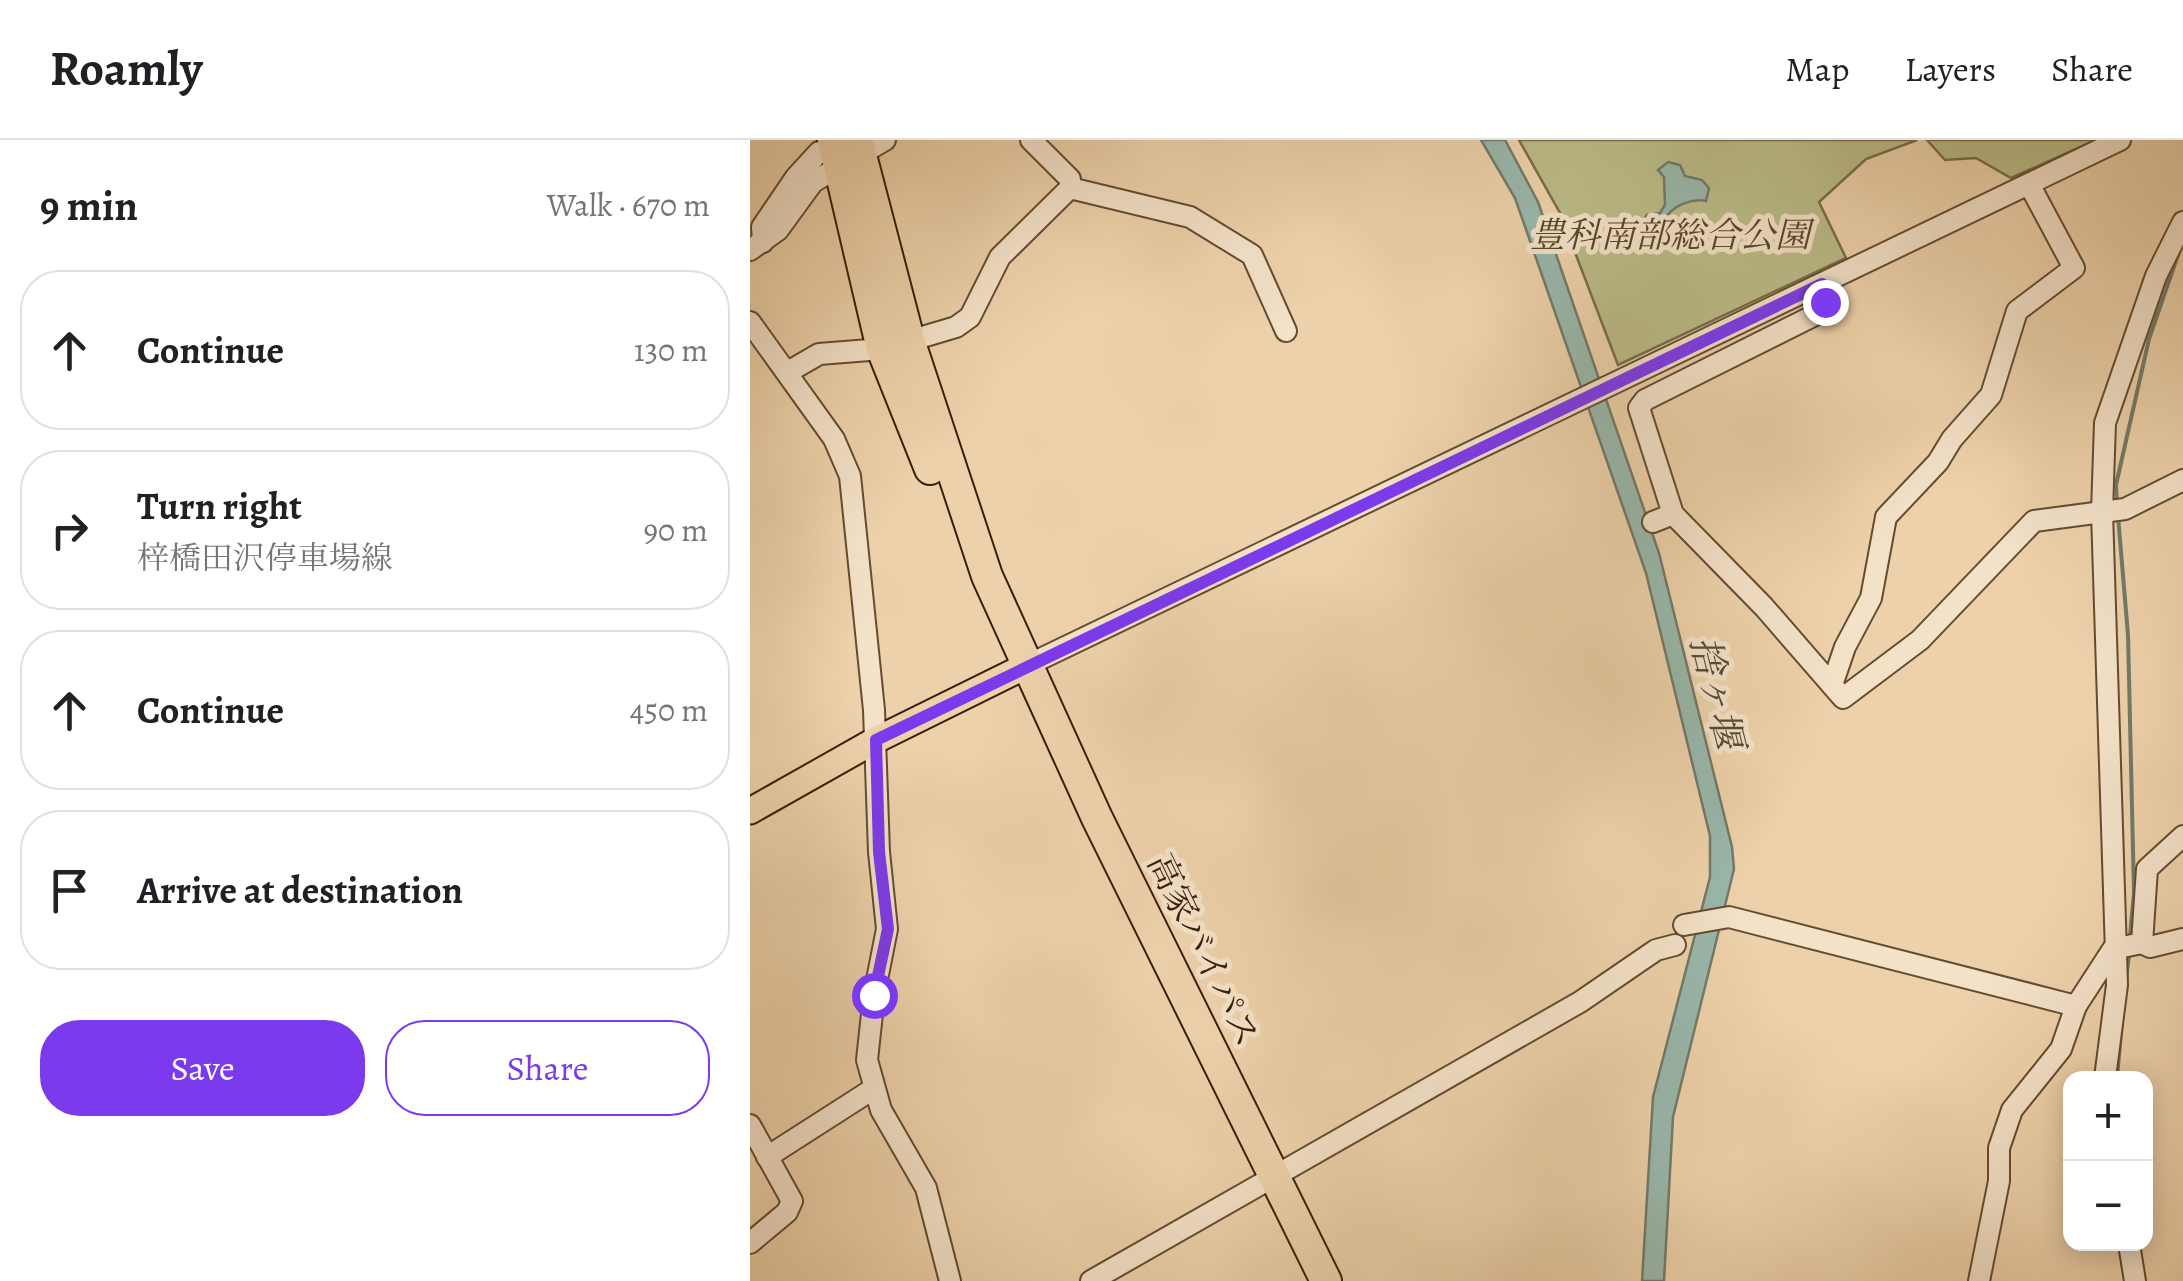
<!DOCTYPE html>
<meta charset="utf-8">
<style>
:root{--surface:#fff;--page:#f6f6f6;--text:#202124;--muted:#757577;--line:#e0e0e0;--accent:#7c3aed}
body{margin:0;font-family:Alegreya,"Noto Serif JP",serif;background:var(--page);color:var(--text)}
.controls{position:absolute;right:30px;bottom:30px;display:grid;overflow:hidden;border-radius:20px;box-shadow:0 5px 25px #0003}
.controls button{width:90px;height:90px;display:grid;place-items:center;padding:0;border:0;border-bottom:2px solid var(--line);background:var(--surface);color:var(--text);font:50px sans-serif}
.stop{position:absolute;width:30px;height:30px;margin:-22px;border:8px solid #7c3aed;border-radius:50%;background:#fff}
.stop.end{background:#7c3aed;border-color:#fff;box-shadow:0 2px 10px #0008}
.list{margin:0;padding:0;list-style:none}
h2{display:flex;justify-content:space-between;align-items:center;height:130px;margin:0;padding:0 40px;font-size:42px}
h2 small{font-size:32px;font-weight:400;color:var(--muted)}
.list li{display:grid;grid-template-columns:65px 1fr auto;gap:30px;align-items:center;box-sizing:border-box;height:160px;margin:0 20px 20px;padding:0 20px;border:2px solid var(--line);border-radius:40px}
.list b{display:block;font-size:38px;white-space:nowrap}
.list p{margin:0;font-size:32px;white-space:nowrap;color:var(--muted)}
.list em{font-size:32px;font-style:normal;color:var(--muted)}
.actions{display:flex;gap:20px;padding:30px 40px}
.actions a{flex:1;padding:22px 0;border:2px solid var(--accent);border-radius:40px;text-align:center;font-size:35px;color:var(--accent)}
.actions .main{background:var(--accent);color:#fff}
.icon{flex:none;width:55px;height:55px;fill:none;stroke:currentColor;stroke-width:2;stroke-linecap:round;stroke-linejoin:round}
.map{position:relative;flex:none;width:1433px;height:1141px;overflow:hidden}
header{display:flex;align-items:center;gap:60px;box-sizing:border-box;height:140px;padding:0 50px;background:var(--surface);border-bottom:2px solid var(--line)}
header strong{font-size:48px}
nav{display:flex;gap:55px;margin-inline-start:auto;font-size:35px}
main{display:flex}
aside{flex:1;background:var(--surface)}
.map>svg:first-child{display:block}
.green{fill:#babb87;stroke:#786d48;stroke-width:2.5}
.water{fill:#99b7ab;stroke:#727a6a;stroke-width:2.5}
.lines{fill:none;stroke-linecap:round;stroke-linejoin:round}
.stream{stroke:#727a6a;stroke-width:4}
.minor-casing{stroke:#644c31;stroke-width:24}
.major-casing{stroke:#371f09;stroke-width:29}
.highway-casing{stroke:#371f09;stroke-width:34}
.minor{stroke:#f3e1c8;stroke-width:20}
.major{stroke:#edd1aa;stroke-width:25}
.highway{stroke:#edd1aa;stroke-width:30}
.route{stroke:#7c3aed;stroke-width:12}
.labels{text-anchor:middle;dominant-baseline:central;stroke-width:10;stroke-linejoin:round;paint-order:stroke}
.park-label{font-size:35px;font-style:italic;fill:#584628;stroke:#f3e1c8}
.street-label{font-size:35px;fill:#371f09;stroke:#f3e1c8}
.water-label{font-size:38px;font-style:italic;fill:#544d3a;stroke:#f3e1c8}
</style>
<header>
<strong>Roamly</strong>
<nav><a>Map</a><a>Layers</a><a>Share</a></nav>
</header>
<main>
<aside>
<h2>9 min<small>Walk · 670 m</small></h2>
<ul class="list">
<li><svg class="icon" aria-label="ahead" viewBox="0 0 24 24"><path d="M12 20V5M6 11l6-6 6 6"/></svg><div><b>Continue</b></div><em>130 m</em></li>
<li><svg class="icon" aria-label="right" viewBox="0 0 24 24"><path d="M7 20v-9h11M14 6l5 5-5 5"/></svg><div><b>Turn right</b><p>梓橋田沢停車場線</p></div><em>90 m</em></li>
<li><svg class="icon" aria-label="ahead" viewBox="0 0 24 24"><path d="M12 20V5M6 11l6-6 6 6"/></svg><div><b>Continue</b></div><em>450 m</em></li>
<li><svg class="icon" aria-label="arrive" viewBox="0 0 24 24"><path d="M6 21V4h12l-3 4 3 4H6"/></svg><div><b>Arrive at destination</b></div></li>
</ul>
<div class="actions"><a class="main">Save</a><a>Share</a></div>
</aside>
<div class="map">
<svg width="1433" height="1141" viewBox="0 0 1433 1141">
<rect width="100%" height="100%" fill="#edd1aa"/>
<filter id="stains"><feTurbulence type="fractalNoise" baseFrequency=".002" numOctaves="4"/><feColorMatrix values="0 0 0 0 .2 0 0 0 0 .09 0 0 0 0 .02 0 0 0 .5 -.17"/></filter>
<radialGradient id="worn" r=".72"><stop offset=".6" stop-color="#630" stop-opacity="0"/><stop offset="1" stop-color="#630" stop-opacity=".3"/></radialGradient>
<g class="green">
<path d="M769 0H1167L1116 19 1069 62 1096 118 868 225 810 73Z"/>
<path d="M1177 0H1346L1261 38 1226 18 1195 20Z"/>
</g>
<g class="water">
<path d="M731 0H755L788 62 909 413 982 707 984 729 923 977 914 1141H892L903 957 960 737V696L896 433 765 58Z"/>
<path d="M918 22 930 25 935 36 952 40 959 48 956 61C943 58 924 65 916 77L919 94 902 102 893 96 891 83 897 75 910 73 915 65 914 37 908 30Z"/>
</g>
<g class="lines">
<g class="stream">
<path d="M1367 364 1366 345 1399 199 1429 112"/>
<path d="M1368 376 1378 495 1384 753 1380 796"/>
<path d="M1376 840 1379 815"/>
<path d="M1367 938 1372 880"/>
</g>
<g class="minor-casing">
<g id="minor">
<path d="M320 48 440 77 502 115 536 191"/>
<path d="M13 102 12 87 46 37 69 12"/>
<path d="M0 110 28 90 63 42 135 0"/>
<path d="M1072 144 1073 171 895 260 889 268 923 374 1014 467 1093 558 1170 500 1284 381 1375 369 1433 340"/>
<path d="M0 182 84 299 100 336 124 570 129 712 137 789 124 855 117 920 131 970 176 1048 200 1141"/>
<path d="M38 232 69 214 132 209 206 187 220 177 250 117 320 48V39L281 0"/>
<path d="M903 382 923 374"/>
<path d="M278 525 1370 0"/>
<path d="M1082 545 1095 507 1121 458 1136 377 1188 322 1202 299 1241 255 1267 171 1324 128 1279 44"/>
<path d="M934 785 979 777 1326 866"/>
<path d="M1392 803 1400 807 1433 799"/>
<path d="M1355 938 1367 845 1352 372 1355 283 1406 136 1433 82"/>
<path d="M0 985 42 1061 37 1072 0 1103"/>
<path d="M17 1017 123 949"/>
<path d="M1379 1104 1385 1141"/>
<path d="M341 1141 830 862 906 810 925 805"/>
<path d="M1229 1141 1249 1041V1008L1262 970 1311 909 1326 866 1363 809 1392 803 1397 729 1433 696"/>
</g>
</g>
<g class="major-casing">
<path id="major" d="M0 671 126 600 278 525"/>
</g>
<g class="highway-casing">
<g id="highway">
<path d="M83 0 132 209 180 329"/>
<path d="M107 0 160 203 237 436 347 678 576 1141"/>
</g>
</g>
<use href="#minor" class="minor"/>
<use href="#major" class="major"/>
<use href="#highway" class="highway"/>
</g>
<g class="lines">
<path class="route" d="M124 855 138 789 129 712 126 600 1072 144 1075 162"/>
</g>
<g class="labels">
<g class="park-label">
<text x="920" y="95">豊科南部総合公園</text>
</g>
<g class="street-label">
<text transform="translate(454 810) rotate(64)">高家バイパス</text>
</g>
<g class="water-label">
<text transform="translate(967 552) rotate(76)">捨ヶ堰</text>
</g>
</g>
<rect width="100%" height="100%" filter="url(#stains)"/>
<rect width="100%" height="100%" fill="url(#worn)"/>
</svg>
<div class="controls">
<button>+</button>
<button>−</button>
</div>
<div class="stop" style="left:124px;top:855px"></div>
<div class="stop end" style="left:1075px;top:162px"></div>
</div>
</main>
